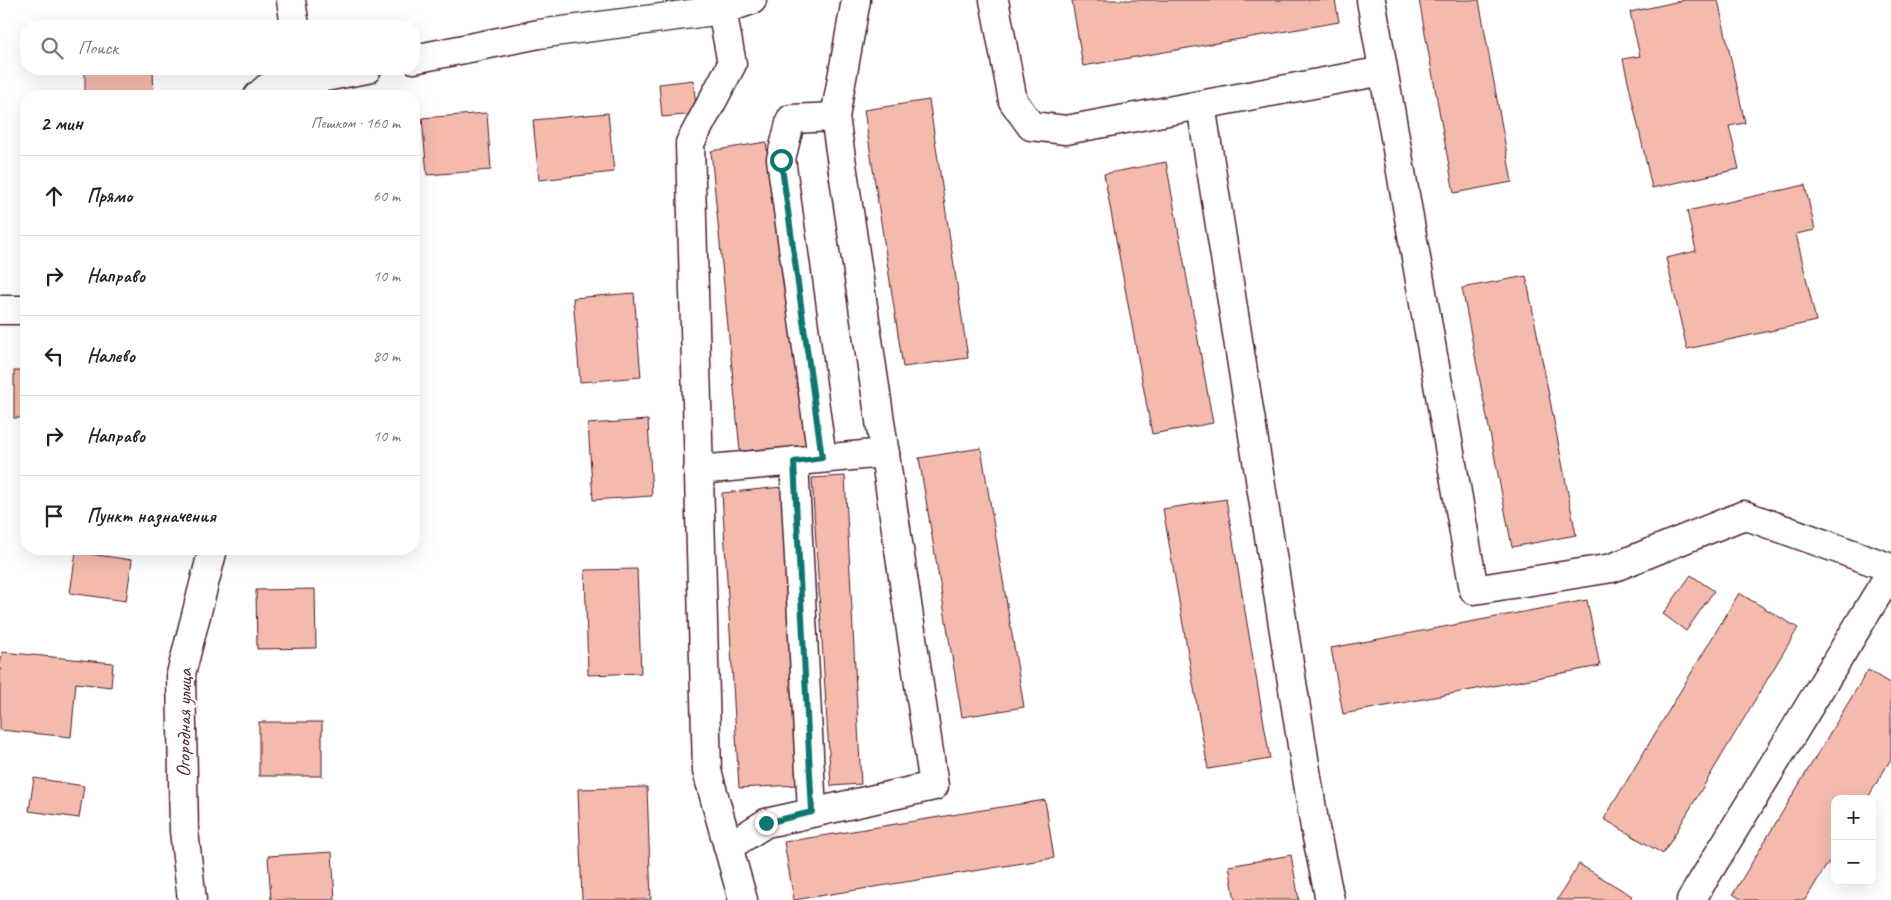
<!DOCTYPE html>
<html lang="ru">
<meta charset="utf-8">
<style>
:root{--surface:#fff;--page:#f2f2f2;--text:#222;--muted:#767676;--line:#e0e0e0}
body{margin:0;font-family:Caveat,sans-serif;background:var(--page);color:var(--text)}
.controls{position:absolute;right:15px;bottom:15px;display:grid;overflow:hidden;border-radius:10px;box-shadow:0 5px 20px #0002}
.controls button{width:45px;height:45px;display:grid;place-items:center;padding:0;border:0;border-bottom:1px solid var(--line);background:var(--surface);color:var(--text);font:25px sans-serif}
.stop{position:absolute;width:15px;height:15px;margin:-11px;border:4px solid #0f766e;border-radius:50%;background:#fff}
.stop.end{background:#0f766e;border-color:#fff;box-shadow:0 1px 5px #0008}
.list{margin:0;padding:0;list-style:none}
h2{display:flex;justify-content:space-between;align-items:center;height:65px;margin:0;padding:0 20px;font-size:21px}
h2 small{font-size:16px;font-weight:400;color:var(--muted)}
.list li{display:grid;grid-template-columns:32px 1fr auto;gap:15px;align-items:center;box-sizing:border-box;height:80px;padding:0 20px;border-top:1px solid var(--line)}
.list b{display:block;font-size:19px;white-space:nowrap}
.list em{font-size:16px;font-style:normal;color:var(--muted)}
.icon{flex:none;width:28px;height:28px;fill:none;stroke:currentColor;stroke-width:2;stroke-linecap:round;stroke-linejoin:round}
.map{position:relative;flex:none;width:1891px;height:900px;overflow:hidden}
.search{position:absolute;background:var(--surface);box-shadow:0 5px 20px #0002;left:20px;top:20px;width:400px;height:55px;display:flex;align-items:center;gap:12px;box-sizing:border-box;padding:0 18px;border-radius:20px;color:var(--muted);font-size:19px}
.panel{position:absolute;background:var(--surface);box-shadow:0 5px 20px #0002;left:20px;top:90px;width:400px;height:465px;border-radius:20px}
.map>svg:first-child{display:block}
.building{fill:#f4baae;stroke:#4a1f2b}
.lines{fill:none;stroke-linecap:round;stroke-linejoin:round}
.minor-casing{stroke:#4a1f2b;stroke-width:31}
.minor{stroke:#fff;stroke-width:28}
.route{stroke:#0f766e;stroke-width:6}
.labels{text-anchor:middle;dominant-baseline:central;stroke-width:4.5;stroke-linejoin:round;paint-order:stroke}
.street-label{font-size:20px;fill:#4a1f2b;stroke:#fff}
</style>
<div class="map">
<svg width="1891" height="900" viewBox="0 0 1891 900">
<rect width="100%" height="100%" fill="#fff"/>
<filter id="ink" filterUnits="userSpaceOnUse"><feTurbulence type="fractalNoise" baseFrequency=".02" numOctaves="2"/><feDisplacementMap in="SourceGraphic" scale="10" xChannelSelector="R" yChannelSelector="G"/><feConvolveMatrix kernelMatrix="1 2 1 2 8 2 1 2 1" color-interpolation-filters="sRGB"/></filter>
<g filter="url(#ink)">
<g class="building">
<path d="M1077 0H1335L1339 22 1083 66 1072 1Z"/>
<path d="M1419 0H1479L1512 182 1454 193Z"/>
<path d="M1685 0H1718L1745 123 1729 126 1739 169 1652 188 1623 59 1640 56 1630 12Z"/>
<path d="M153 71 154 96H85V72Z"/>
<path d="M693 80 697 114 662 117 659 84Z"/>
<path d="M929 100 968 358 903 367 864 110Z"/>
<path d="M487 113 491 170 427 175 422 118Z"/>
<path d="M608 113 614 172 539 180 533 120Z"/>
<path d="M766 142 807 446 740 451 711 151Z"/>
<path d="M1166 162 1213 423 1152 434 1104 174Z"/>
<path d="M1805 185 1815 230 1796 234 1816 321 1687 349 1666 258 1696 251 1687 211Z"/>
<path d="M1526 276 1576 535 1512 547 1462 288Z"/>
<path d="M634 293 641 377 580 382 573 298Z"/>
<rect x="14" y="371" width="12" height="47"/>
<path d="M648 420 652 496 593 500 588 424Z"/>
<path d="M981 448 1024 707 962 717 919 458Z"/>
<path d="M845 476 861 784 831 786 812 478Z"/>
<path d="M782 487 797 785 739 788 722 493Z"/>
<path d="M1226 499 1270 759 1208 769 1163 509Z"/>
<path d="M76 552 132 560 126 601 70 593Z"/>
<path d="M637 569 641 673 588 675 585 570Z"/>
<path d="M1691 575 1714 591 1686 631 1663 614Z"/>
<path d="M315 589 316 648 257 649 256 590Z"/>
<path d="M1739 593 1798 628 1663 854 1604 819Z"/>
<path d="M1587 600 1600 666 1343 714 1331 648Z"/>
<path d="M2 652 113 663 111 687 76 683 71 737 0 730V671Z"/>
<path d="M1868 670 1891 684V759L1867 799H1835V852L1805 900H1742L1733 894Z"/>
<rect x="259" y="722" width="63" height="54"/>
<path d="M34 778 84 786 79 818 29 811Z"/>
<path d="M647 787 651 900H582L578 789Z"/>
<path d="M1045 800 1054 858 794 900 784 842Z"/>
<path d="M332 852 335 900H271L268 856Z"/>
<path d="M1291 855 1299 900H1235L1229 866Z"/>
<path d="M1579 864 1632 896 1629 900H1557Z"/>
</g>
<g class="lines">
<g class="minor-casing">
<g id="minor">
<path d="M291 0 295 26"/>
<path d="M994 0 1013 101 1031 126 1066 130 1383 71"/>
<path d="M1371 0 1474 590 1612 568 1744 515 1891 568"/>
<path d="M722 10 732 64 690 143 707 771 743 900"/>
<path d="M414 59 539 34 722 10 752 0"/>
<path d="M258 96 267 88 367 69"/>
<path d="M1201 105 1315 828 1330 900"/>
<path d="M0 310H26"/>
<path d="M822 458 781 159 791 119 835 117"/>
<path d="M794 461 812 812"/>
<path d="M698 470 885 453"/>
<path d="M728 847 766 823 934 786 835 117 856 0"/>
<path d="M192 900 184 831 181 674 213 549"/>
<path d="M1691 900 1891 572"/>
</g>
</g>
<use href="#minor" class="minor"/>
</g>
</g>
<g class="lines" filter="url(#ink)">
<path class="route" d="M766 823 812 812 794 462 822 458 781 160"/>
</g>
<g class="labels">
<g class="street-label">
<text transform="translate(184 723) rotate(-89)">Огородная улица</text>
</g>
</g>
</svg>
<div class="controls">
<button>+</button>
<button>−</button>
</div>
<div class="stop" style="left:781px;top:160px"></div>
<div class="stop end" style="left:766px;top:823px"></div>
<div class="search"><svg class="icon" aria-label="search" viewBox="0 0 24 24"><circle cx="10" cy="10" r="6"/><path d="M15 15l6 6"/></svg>Поиск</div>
<section class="panel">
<h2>2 мин<small>Пешком · 160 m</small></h2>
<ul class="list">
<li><svg class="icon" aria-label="ahead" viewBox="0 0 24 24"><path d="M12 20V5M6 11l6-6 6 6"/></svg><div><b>Прямо</b></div><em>60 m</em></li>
<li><svg class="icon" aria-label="right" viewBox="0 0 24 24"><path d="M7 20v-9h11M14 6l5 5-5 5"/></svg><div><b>Направо</b></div><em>10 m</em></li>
<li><svg class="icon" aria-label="left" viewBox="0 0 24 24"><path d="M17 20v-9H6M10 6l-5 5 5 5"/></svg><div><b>Налево</b></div><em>80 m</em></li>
<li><svg class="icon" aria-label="right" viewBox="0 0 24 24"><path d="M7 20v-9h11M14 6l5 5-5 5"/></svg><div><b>Направо</b></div><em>10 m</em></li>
<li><svg class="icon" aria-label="arrive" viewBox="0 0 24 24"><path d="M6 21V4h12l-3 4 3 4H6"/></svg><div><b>Пункт назначения</b></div></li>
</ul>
</section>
</div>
